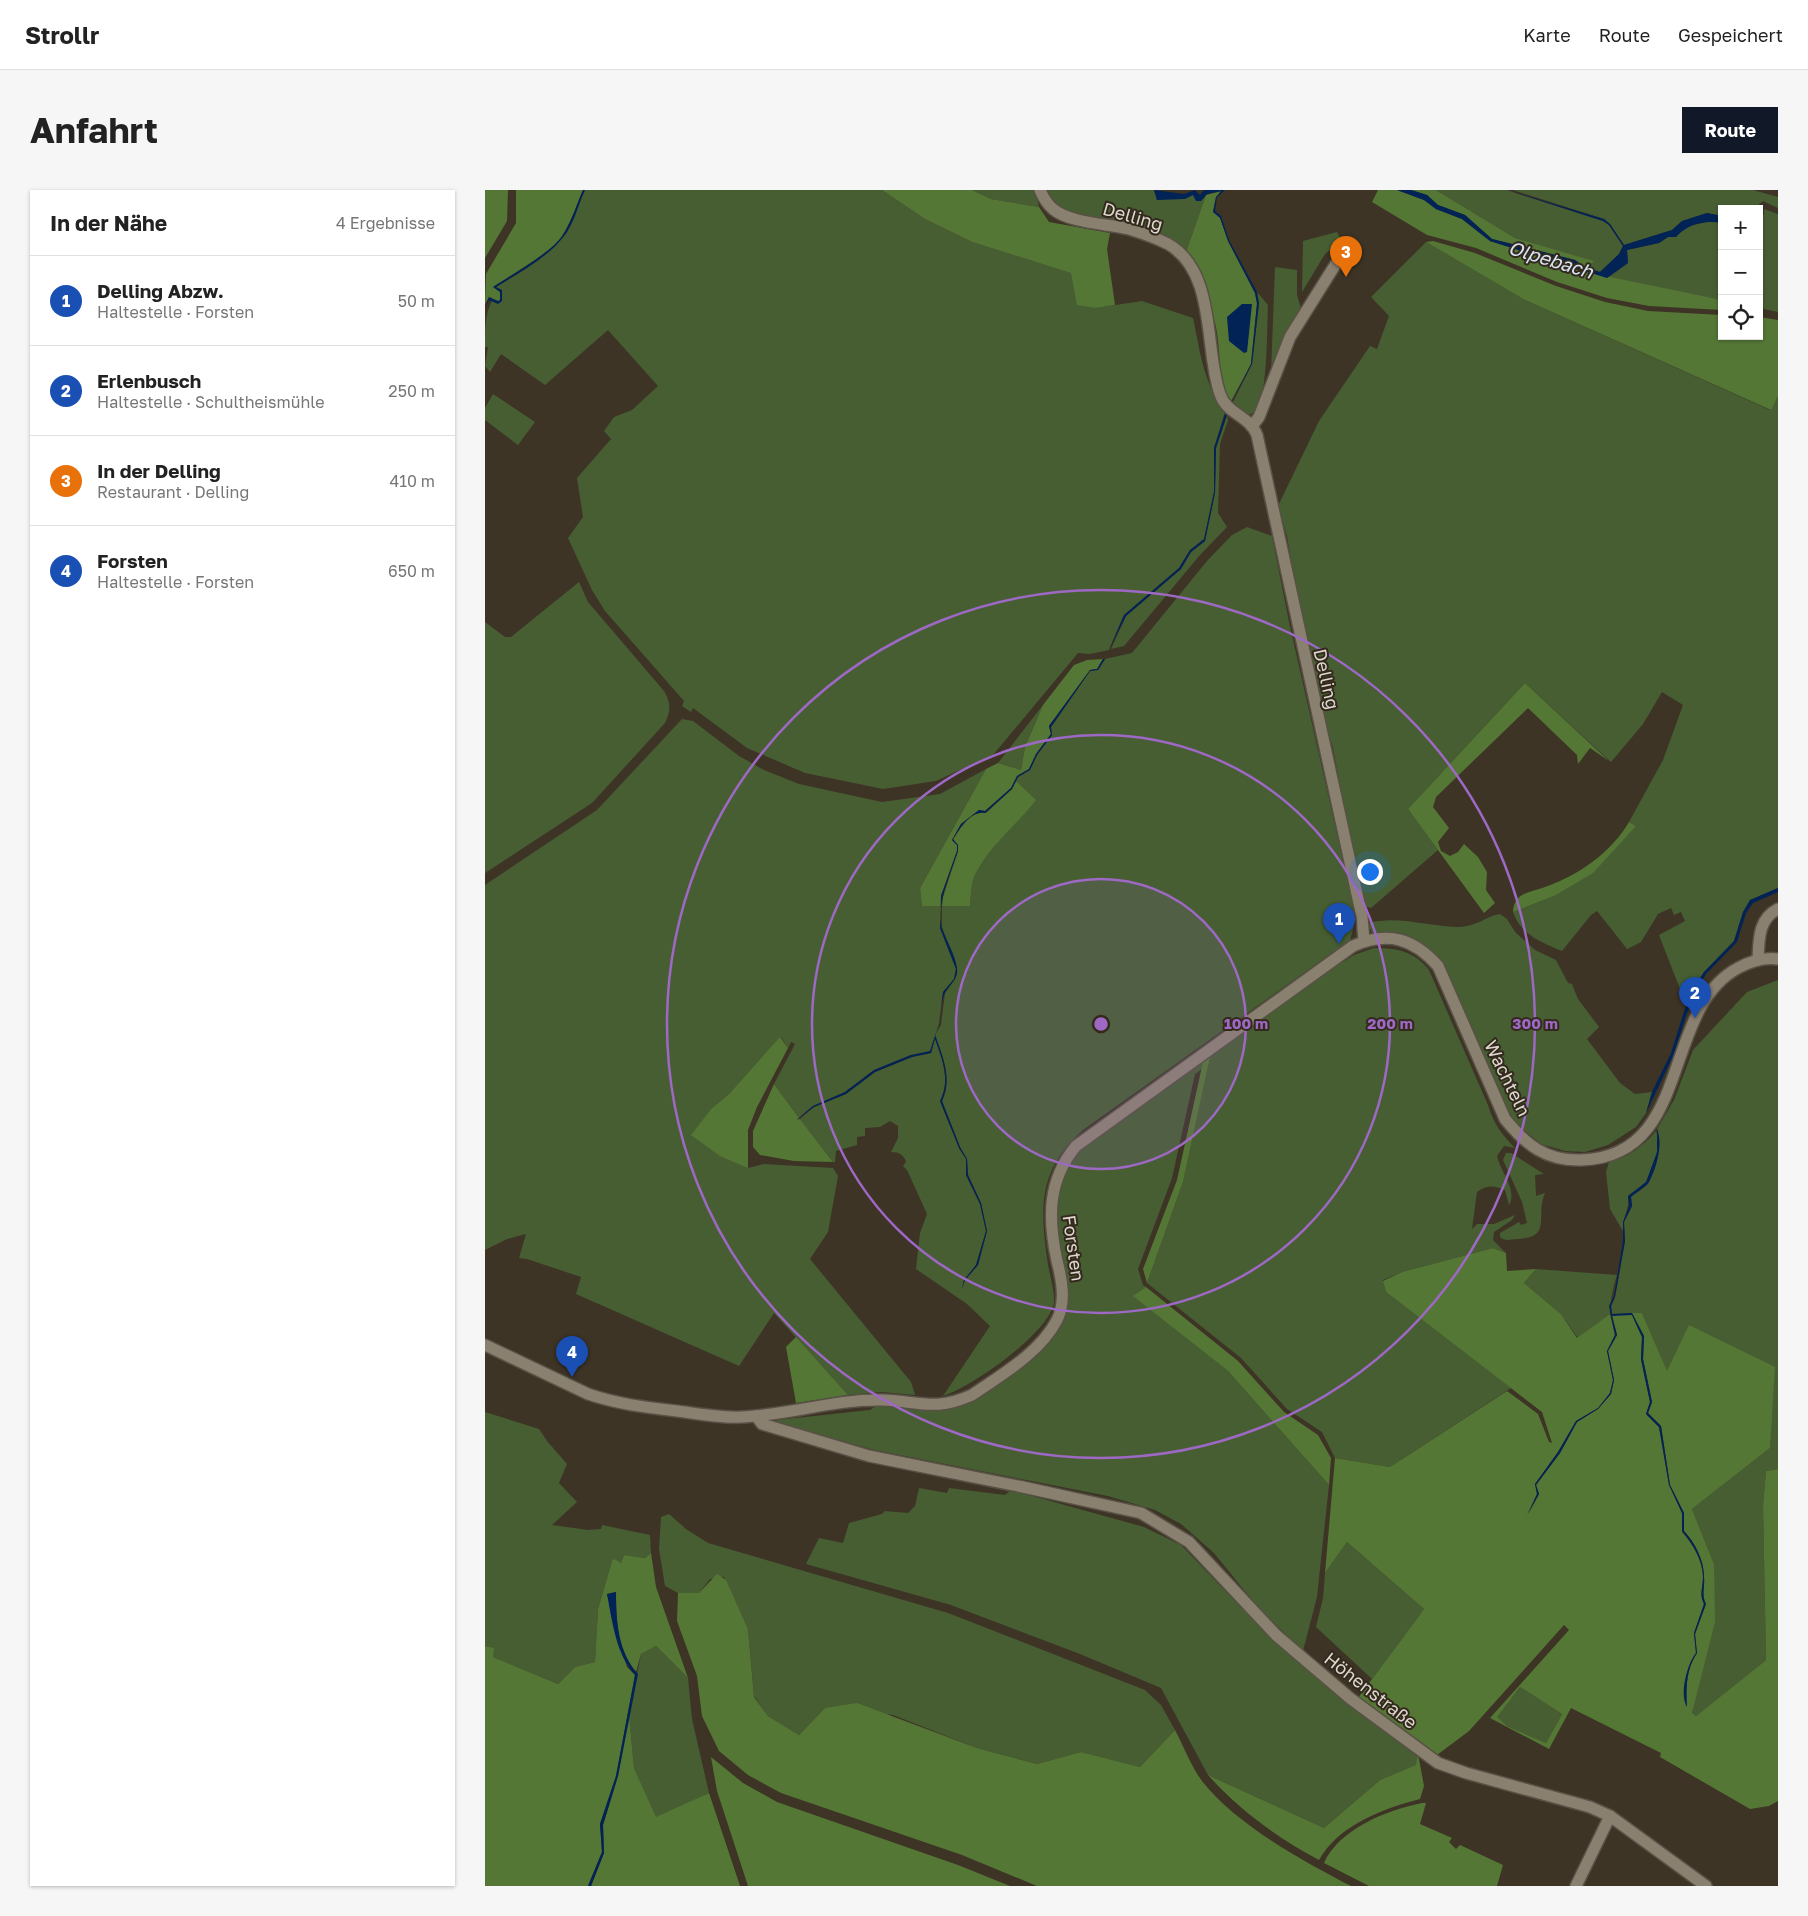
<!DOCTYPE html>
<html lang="de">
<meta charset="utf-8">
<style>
:root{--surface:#fff;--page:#f6f6f6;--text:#222;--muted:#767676;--line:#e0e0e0;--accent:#111827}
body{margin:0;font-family:"Golos Text",sans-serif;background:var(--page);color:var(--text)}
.controls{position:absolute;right:15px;top:15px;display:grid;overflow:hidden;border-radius:0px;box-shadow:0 1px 4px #0004}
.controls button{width:45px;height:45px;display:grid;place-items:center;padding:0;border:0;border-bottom:1px solid var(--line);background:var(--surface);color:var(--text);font:25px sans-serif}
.you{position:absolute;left:884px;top:681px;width:18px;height:18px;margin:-12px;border:4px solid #fff;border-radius:50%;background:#1a73e8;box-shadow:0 0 0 8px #1a73e833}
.badge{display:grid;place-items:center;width:32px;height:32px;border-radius:50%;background:var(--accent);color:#fff;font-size:16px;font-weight:700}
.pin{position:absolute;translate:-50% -41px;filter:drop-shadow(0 1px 2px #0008)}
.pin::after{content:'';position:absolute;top:26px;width:18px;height:15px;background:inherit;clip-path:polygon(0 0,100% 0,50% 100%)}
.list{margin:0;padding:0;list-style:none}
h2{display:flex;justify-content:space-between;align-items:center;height:65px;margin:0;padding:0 20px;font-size:21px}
h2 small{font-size:16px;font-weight:400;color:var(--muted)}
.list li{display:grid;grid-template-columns:32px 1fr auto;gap:15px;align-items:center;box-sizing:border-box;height:90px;padding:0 20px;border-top:1px solid var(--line)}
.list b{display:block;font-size:19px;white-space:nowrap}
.list p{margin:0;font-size:16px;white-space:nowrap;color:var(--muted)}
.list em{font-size:16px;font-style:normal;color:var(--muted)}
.icon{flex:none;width:28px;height:28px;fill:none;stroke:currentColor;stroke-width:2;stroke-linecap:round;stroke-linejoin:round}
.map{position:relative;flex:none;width:1293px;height:1696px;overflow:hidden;border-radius:0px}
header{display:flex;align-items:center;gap:30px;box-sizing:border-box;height:70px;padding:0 25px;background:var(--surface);border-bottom:1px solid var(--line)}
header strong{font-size:24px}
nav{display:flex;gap:28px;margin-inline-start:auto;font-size:18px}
.intro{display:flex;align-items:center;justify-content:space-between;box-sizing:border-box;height:120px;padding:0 30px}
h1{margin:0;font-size:35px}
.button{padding:12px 22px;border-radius:0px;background:var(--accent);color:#fff;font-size:18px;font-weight:700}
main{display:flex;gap:30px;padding:0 30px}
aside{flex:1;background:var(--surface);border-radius:0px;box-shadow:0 1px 4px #0004}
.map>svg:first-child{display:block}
.green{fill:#475e33}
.forest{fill:#557735;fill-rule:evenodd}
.water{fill:#012356}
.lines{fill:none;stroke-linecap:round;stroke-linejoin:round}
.minor-casing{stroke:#585145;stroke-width:14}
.minor{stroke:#8a8070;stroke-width:11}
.ring{fill:none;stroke:#9e68c5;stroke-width:2.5}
.labels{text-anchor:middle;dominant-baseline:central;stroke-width:4;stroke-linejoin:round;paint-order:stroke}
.street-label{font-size:18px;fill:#ded8d0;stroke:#332a1d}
.water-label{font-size:19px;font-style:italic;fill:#d8e4f5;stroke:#332a1d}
.centre{fill:#9e68c5;stroke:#332a1d;stroke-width:2.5}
.ring-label{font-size:15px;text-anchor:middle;font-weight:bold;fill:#9e68c5;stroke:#332a1d;stroke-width:4;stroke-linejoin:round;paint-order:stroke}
</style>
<header>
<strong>Strollr</strong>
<nav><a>Karte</a><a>Route</a><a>Gespeichert</a></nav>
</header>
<div class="intro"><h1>Anfahrt</h1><a class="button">Route</a></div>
<main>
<aside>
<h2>In der Nähe<small>4 Ergebnisse</small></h2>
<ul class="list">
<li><span class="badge" style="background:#1a4fb4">1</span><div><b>Delling Abzw.</b><p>Haltestelle · Forsten</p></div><em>50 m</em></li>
<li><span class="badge" style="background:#1a4fb4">2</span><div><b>Erlenbusch</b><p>Haltestelle · Schultheismühle</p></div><em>250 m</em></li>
<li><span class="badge" style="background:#e8710a">3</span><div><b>In der Delling</b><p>Restaurant · Delling</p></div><em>410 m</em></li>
<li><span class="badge" style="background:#1a4fb4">4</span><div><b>Forsten</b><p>Haltestelle · Forsten</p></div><em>650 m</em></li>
</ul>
</aside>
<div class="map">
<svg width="1293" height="1696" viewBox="0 0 1293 1696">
<rect width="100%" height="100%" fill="#3d3426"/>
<g class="green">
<path d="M100 0H397L440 29 487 52 587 83 611 118 657 111 708 128C715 161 719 195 740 222L729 258V302L719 350 705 360 694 378 639 425 624 460 605 464 593 463 508 565 451 591 398 599 320 583 262 558 208 518 206 522 197 516 199 511 120 421 107 400 83 348 98 327 92 288 126 249 119 241 129 227 147 220 173 196 123 140 60 195 16 164 5 182 0 176 3 157H0C0 133 0 118 14 100L11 97 42 78 81 44Z"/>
<path d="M487 0H550L554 17 506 9Z"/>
<path d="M561 0H669L672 10 708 5 716 11 721 5 701 62C668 35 626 30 584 22L573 16Z"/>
<path d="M951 0H1022L1118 31 1124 35 1138 56 1134 64 1115 82 1102 78 1108 71 1030 48Z"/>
<path d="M1028 0H1268L1293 7V18L1278 11 1272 16 1273 19H1237V26L1222 23 1197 31 1187 40 1139 55 1125 34 1119 29Z"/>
<path d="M1279 19 1293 24V122L1274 118V26L1279 24Z"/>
<path d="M1226 31 1237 33V110L1122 88 1143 73 1142 60 1174 53 1183 47H1191L1200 37Z"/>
<path d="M852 42 857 51 840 64 817 102 818 51Z"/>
<path d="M941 52 1038 109 1285 220 1293 206V698L1265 710 1258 722 1249 751 1219 782 1204 804 1195 799 1174 745 1200 731 1196 722 1189 725 1186 718 1173 724 1156 752 1142 759 1112 721 1106 725 1077 761C1057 753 1035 744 1028 722L1069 706 1151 636 1144 632 1178 570 1198 515 1177 502 1158 534 1126 572 1040 493 923 619 953 660 886 718 877 715 848 558 838 524 812 405 802 346 793 316 834 231 885 156 892 159 904 126 886 107Z"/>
<path d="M790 77 812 80V105L817 122 786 183Z"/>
<path d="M772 102 783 115C782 132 783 214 770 222 762 228 753 219 747 214L767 174 774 114Z"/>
<path d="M8 204 50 232 33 255 0 230V218Z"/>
<path d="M742 225 743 230 735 254 733 323 742 337 715 365 639 456 626 459 641 426 696 379 706 362 720 351 730 303 731 258Z"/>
<path d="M762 337 787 346 804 432 871 728 865 750 598 940C552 981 555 1018 563 1075 565 1086 570 1102 569 1113 563 1144 487 1197 458 1206L505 1136 482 1114 431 1079 435 1043 442 1024 422 980 418 976 421 972C419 965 414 962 406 962L413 948V936L405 931 395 937 380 938V946L372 947V955L351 961 350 972H348L315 929 329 917 361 904 390 882 427 867 446 863 450 848C457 869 466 890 455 911L474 958 481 969V985L495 1014 501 1041 491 1075 479 1090 477 1098 480 1090 493 1075 502 1041 496 1013 483 985 482 969 475 957 457 911C468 889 458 867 450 845L456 835 460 803 470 789 472 779 457 737V716H485C486 706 486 694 490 685 505 655 531 636 550 610L531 591 533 587 545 580 552 565 567 545 566 537 605 481 613 480 620 469 647 463 722 371 747 345Z"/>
<path d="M94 392 103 412 179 501C186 513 186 521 180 533L107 613 0 683V432L20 447H26Z"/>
<path d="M558 515 540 557 536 580 513 573Z"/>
<path d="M197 529 208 531 254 566 279 580 314 594 397 612 455 604 501 579 435 698 437 716H456L455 738 471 779 469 789 458 802 454 834 445 862 426 865 389 880 360 902 328 916 314 928 289 894 310 854 306 852 303 858 296 847 244 904 227 918 263 978 279 974 348 978 353 986 343 1042 325 1069 426 1192 430 1205 397 1202 363 1205 289 1123 254 1176 91 1104 96 1087 42 1069 34 1068 41 1044 22 1049 0 1060V695L112 620Z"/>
<path d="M1015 724 1022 729 1030 742 1050 760 1071 770 1083 793 1087 794 1093 809 1114 837 1102 849 1135 893 1150 904 1167 902 1161 923 1151 937 1123 955 1100 962 1080 961 1056 954 1033 935 1022 920 943 760 887 743 883 733C913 725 945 737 975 737 993 736 1001 726 1015 724Z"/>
<path d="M889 758C912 758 929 761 944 780L1003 915C1008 933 1017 945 1030 958L1019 956 1012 966C1015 981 1033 1000 1024 1015L1020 1000C1008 995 1002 995 992 1002L987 1039 992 1034H1009L1030 1025 1027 1030 1009 1042 1008 1050 1021 1063 1008 1058 917 1082 898 1090 901 1102 1026 1198 905 1277 850 1268 837 1242 802 1219 756 1168 662 1093 698 992 723 875 710 884 687 988 653 1079 658 1095 661 1097 649 1106 743 1181 844 1295 832 1407 818 1461 776 1421 729 1363 696 1334 670 1320 623 1306 389 1260 291 1232 292 1230 385 1220 394 1214 491 1209 577 1129 571 1002 586 967 856 769 858 772 869 765Z"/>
<path d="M1293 790V1279L1281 1281 1278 1316 1281 1470 1211 1526 1207 1524 1229 1374 1207 1319 1285 1258 1182 1182 1157 1123 1127 1124 1126 1116 1130 1107 1140 1051 1139 1032 1147 1016 1146 1007C1151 1002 1160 998 1164 992 1172 976 1178 955 1172 939L1189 910 1208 860 1262 802Z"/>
<path d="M1171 941C1176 955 1170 977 1162 990 1158 996 1149 1001 1143 1006 1145 1019 1137 1028 1138 1041L1125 1019 1121 982 1124 972C1144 967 1158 956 1171 941Z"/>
<path d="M1021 963H1026L1059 984 1050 985 1051 1006 1060 1003C1050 1026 1068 1047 1033 1049 1027 1049 1020 1052 1015 1047V1043L1034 1032 1036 1035 1042 1033 1037 1012 1018 970Z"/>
<path d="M1051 1079 1132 1085C1129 1094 1124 1116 1125 1124L1093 1148 1076 1124 1039 1093Z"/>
<path d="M0 1222 54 1239 62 1251 82 1274 74 1293 92 1312 67 1335 103 1340 116 1339 117 1335 165 1345 166 1363 160 1368 139 1365 136 1373 127 1371 113 1419 110 1472 90 1477 73 1494 8 1467V1458L0 1456Z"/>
<path d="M434 1298 462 1303 464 1298 520 1305 526 1300 659 1337 696 1355 751 1412 859 1510 933 1564 932 1575 895 1590 839 1638 723 1585 676 1498 595 1464 466 1415 321 1374 334 1348 358 1353 364 1333 397 1324 400 1321 423 1323 430 1316Z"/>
<path d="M184 1324 201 1339 223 1353 463 1423 660 1500 676 1515 690 1540 655 1577 596 1562 552 1574 492 1558 408 1525 340 1518 314 1545 283 1526 269 1506 263 1439 239 1387 225 1389 214 1403H193L180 1396 174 1359 176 1327Z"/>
<path d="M862 1352 939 1419 887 1489 831 1437 838 1408 840 1383Z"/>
<path d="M171 1456 203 1488 207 1529 224 1603 171 1628 149 1578 144 1524 156 1464Z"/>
<path d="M1035 1497 1077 1524 1061 1553 1022 1536 1011 1527Z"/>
</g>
<g class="forest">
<path d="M0 0H23L22 31 0 68Z"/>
<path d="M31 0H98C92 14 87 30 79 43 69 61 27 84 9 97L15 102V110L13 112 4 107 0 114 1 84 31 33Z"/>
<path d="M397 0H487L506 9 554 17 564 32 625 43 622 59 630 115 611 118 592 115 586 83 487 52 440 29Z"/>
<path d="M893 0H912L939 10 951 19 977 29 1005 51 1086 76 1091 80 1237 110V120L1164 116 1122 108 1072 92 991 58 942 45 887 12Z"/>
<path d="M926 0H951L1030 48 1109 71 1102 78 1090 70 1007 49 980 25 953 15 942 5Z"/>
<path d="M737 1 731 7 728 22 735 27 743 51 770 103 772 114 766 174 745 213C733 190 736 163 731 137 725 110 713 87 701 62L721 5Z"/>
<path d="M948 51 990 63 1071 96 1120 112 1163 121 1237 125V146H1274V127L1293 130V206L1286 220 1038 109 941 52Z"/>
<path d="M618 469 612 479 605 480 564 536 566 544 551 564 544 579 532 586 526 598 500 621 494 620 476 634 467 650 472 655V661L456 706V716H437L435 698 501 579 513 573 536 580 540 557 558 515 589 475 602 470Z"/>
<path d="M1040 493 1124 571 1105 558 1093 574 1092 565 1043 518 951 607 948 617 964 638 953 652 956 661 965 666 973 662 979 654 993 667 1002 682 1001 700 1010 713 999 723 923 619Z"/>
<path d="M531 591 551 610C531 636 505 655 490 685 486 694 486 706 485 716H457L458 707 473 661V655L468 650C475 638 486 620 501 623L527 599Z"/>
<path d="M1144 632 1151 636 1108 683 1069 706 1028 722C1028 715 1031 709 1037 705 1047 700 1060 698 1070 693 1100 681 1128 659 1144 632Z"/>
<path d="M295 847 303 858 272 917 263 940V978L235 966 206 945 227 918 244 904Z"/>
<path d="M725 867 698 992 662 1093 658 1079 692 990 718 872Z"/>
<path d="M289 894 314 928 312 930 315 929 348 972 309 971 275 965 268 957V941Z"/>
<path d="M1008 1058 1021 1063 1022 1081 1051 1079 1039 1093 1076 1124 1092 1148 1125 1124 1130 1145 1122 1161 1128 1190 1125 1203 1113 1218 1091 1231 1073 1262 1050 1294 1052 1304 1043 1325 1054 1304 1051 1295 1075 1263 1092 1232 1113 1219 1126 1204 1129 1190 1123 1161 1132 1145 1127 1125H1147L1157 1147 1156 1170 1165 1212 1161 1224 1174 1237 1184 1295 1197 1323V1342C1208 1354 1218 1371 1218 1387 1218 1398 1214 1404 1219 1414L1209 1443 1211 1463C1199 1479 1200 1497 1201 1517 1201 1498 1201 1479 1212 1463L1210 1444 1221 1414C1216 1404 1220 1398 1219 1387 1219 1370 1210 1353 1199 1341V1323L1185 1295 1176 1236 1163 1223 1167 1212 1158 1169 1159 1146 1147 1123H1157L1182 1181 1204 1135 1290 1177 1285 1258 1207 1319 1229 1374 1230 1432 1207 1523 1211 1526 1281 1470 1278 1316 1281 1281 1293 1279V1611L1284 1616 1265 1619 1175 1567 1176 1563 1086 1518 1064 1559 1005 1528 1084 1440 1079 1435 984 1541 952 1565 873 1508 939 1419 862 1352 840 1383 850 1268 905 1277 1022 1201 1053 1224 1064 1252 1067 1253 1057 1222 901 1102 898 1091 917 1082ZM1035 1497 1077 1524 1061 1553 1022 1536 1012 1527Z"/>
<path d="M661 1097 753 1171 799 1222 833 1245 846 1268 844 1295 743 1181 648 1106Z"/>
<path d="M311 1147 363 1205 311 1213 301 1157Z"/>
<path d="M166 1363 171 1397 203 1488 171 1456 156 1464 151 1482C132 1463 131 1428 131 1402L122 1404 142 1477 150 1485 131 1586 115 1634 117 1662 103 1696H0V1456L9 1458 8 1467 73 1494 90 1477 110 1472 113 1419 127 1371 129 1369 136 1373 139 1365 160 1368Z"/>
<path d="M232 1384 241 1390 263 1439 269 1507 283 1526 314 1545 340 1518 372 1513 492 1558 552 1574 596 1562 655 1577 690 1540C699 1557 706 1576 717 1591 750 1634 818 1671 866 1696H552L477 1665 296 1603 263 1585 234 1561 217 1526 212 1486 192 1431 193 1403H214Z"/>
<path d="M144 1524 149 1578 171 1627 224 1603 255 1696H106L119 1663 118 1635 133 1586Z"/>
<path d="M933 1564 939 1596 935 1609C897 1619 854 1635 834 1670 794 1649 753 1619 723 1585L839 1638 895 1590 931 1575Z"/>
<path d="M226 1567 258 1593 292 1612 473 1675 525 1696H263L232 1601Z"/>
<path d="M937 1613H941L935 1634 967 1648 964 1652 971 1659 975 1655 1018 1675 1012 1696H884L839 1673C854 1639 902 1620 937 1613Z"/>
</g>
<g class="water">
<path d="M98 0H100C93 15 89 34 79 46 64 67 33 83 11 97L17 100V111L13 114 4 110 0 118 4 107 13 111 15 110V102L8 97C27 84 69 62 79 43 87 30 92 14 98 0Z"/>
<path d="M669 0 699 4 710 0 715 5 719 0H740L732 7 730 21 736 26 744 50 772 102 774 113 767 174 746 214 766 174 772 113 770 103 743 51 735 28 728 22 731 7 736 1 722 4 716 11H711L708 5 700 9 672 10Z"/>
<path d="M912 0H926L942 5 953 15 980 25 1007 49 1090 70 1097 76 1115 82 1134 64 1138 56 1124 35 1118 31 1022 0 1119 29 1125 34 1139 55 1187 40 1197 31 1222 23 1237 26V33C1219 30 1203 34 1191 47H1183L1174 53 1142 60 1143 73 1122 88 1005 51 977 29 951 19 939 10Z"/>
<path d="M757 114H767L762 162 759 163 744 151 742 127Z"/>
<path d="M740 224 742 225 731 258 730 303 720 351 706 362 696 379 641 426 624 460 639 425 694 378 705 360 719 349 729 302V258Z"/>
<path d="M618 469H620L613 480 605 481 566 537 567 545 552 565 545 580 533 587 527 599 500 623C486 620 475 638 468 649L473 655V661C466 682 450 717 457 739 462 751 470 765 472 778 474 790 463 795 459 805 454 819 457 832 450 845 458 867 467 889 457 911L475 957 482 969 483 985 496 1013 502 1041 493 1075 480 1090 477 1099 479 1090 491 1075 501 1041 495 1014 481 985V969L474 958 455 911C466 890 457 869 450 849L446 863 427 867 390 882 361 904 329 917 311 930 328 916 360 902 389 880 426 865 445 861 454 834 458 802 469 789 471 779 455 738 456 706 472 661V655L467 650 476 634 494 620 500 621 526 598 532 586 544 579 551 564 566 544 564 536 605 480 612 479Z"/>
<path d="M1293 698V702L1268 713 1261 723 1252 752 1221 784 1208 806 1204 804 1219 782 1249 751 1258 722 1265 710Z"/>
<path d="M1201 815 1204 817 1189 864 1161 923 1167 902 1186 863Z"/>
<path d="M1172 939C1178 955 1172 976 1164 992 1160 998 1151 1002 1146 1007L1147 1016 1139 1032 1140 1051 1130 1107 1126 1116 1127 1124 1147 1123 1159 1146 1158 1169 1167 1212 1163 1223 1176 1236 1185 1295 1199 1323V1341C1210 1353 1219 1370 1219 1387 1220 1398 1216 1404 1221 1414L1210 1444 1212 1463C1201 1479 1201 1498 1202 1517 1194 1504 1202 1475 1211 1463L1209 1443 1219 1414C1214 1404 1218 1398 1218 1387 1218 1371 1208 1354 1197 1341V1323L1184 1295 1174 1237 1161 1224 1165 1212 1156 1169 1157 1147 1147 1125 1127 1126 1132 1145 1123 1161 1129 1190 1126 1204 1113 1219 1092 1232 1075 1263 1051 1295 1054 1304 1042 1325 1052 1304 1050 1294 1073 1262 1091 1231 1113 1218 1125 1203 1128 1190 1122 1161 1130 1145 1124 1116 1129 1106 1138 1051V1032L1144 1016 1143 1006 1161 992 1172 962Z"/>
<path d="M131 1402C131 1431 133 1462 153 1484L133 1586 118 1635 119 1663 106 1696H103L117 1662 115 1634 131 1586 150 1485C131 1465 127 1430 122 1404Z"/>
</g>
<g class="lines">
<g class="minor-casing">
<g id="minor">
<path d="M555 0C558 7 562 14 568 19 584 33 623 34 644 39 657 43 671 48 683 54 732 82 719 159 735 204 742 225 764 225 772 245L877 727 879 751"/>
<path d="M767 236 774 227 805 147 857 64"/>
<path d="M1273 770C1274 750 1273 729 1293 719"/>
<path d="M0 1155 103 1204C135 1215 167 1218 200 1222 219 1225 238 1228 257 1227 304 1225 350 1209 397 1210 434 1211 449 1222 487 1205 516 1185 555 1163 572 1130 581 1112 577 1090 572 1071 563 1029 562 991 591 956L868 756C903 741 928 748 953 776L1020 929C1041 955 1061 971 1096 970 1209 967 1175 820 1253 778 1266 771 1278 767 1293 769"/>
<path d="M271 1226 277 1234 384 1266 538 1297 656 1323 704 1352 791 1445 866 1509 953 1573 981 1583 1105 1617 1125 1626 1221 1696"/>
<path d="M1091 1696 1125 1626"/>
</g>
</g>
<use href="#minor" class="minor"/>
</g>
<circle cx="616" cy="834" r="145" fill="#9e68c5" fill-opacity=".12"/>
<g class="ring">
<circle cx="616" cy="834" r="145"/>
<circle cx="616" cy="834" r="289"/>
<circle cx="616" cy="834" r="434"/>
</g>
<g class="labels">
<g class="street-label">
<text transform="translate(648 26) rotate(16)">Delling</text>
<text transform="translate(842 489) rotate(77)">Delling</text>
<text transform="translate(1023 888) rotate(64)">Wachteln</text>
<text transform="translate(589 1058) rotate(82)">Forsten</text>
<text transform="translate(886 1500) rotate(38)">Höhenstraße</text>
</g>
<g class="water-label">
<text transform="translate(1066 69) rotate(17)">Olpebach</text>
</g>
</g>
<circle cx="616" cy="834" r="8" class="centre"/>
<g class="ring-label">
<text x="761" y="839">100 m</text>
<text x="905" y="839">200 m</text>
<text x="1050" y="839">300 m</text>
</g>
</svg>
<div class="controls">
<button>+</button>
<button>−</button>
<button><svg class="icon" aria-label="locate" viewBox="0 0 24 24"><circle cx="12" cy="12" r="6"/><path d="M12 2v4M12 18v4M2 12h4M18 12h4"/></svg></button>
</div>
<div class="you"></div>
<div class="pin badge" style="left:854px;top:754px;background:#1a4fb4">1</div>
<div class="pin badge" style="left:1210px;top:828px;background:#1a4fb4">2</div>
<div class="pin badge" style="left:861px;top:87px;background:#e8710a">3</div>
<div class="pin badge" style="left:87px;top:1187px;background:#1a4fb4">4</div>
</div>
</main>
